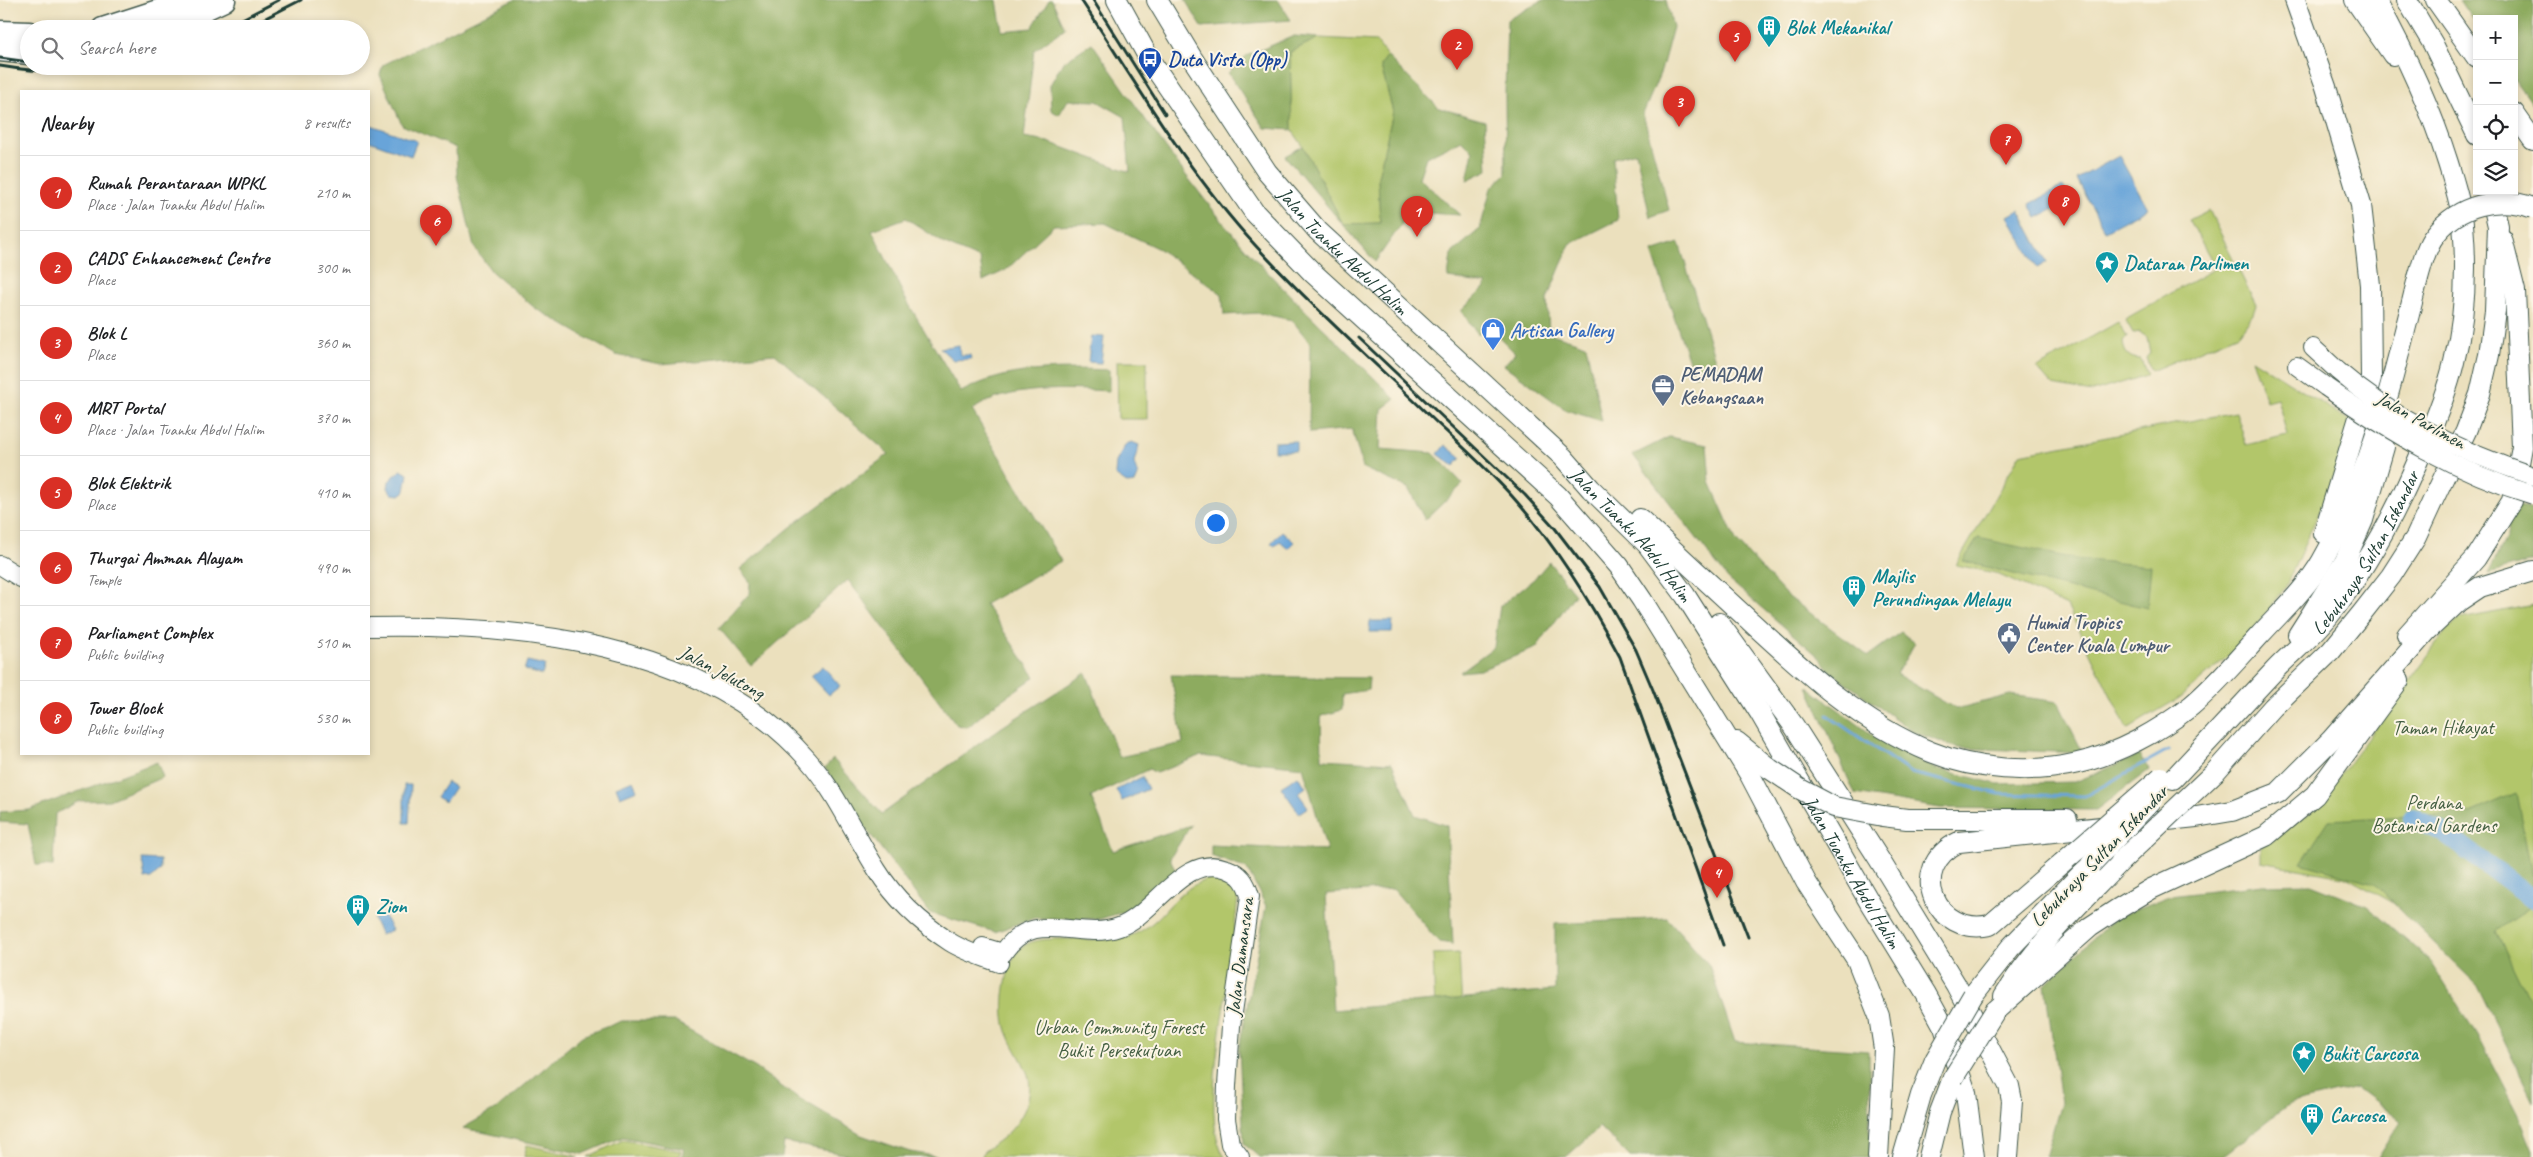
<!DOCTYPE html>
<meta charset="utf-8">
<style>
:root{--surface:#fff;--page:#f2f2f2;--text:#202124;--muted:#757577;--line:#e0e0e0;--accent:#d93025}
body{margin:0;font-family:Caveat,sans-serif;background:var(--page);color:var(--text)}
.controls{position:absolute;right:15px;top:15px;display:grid;overflow:hidden;border-radius:0px;box-shadow:0 2px 8px #0003}
.controls button{width:45px;height:45px;display:grid;place-items:center;padding:0;border:0;border-bottom:1px solid var(--line);background:var(--surface);color:var(--text);font:25px sans-serif}
.you{position:absolute;left:1215px;top:522px;width:18px;height:18px;margin:-12px;border:4px solid #fff;border-radius:50%;background:#1a73e8;box-shadow:0 0 0 8px #1a73e833}
.badge{display:grid;place-items:center;width:32px;height:32px;border-radius:50%;background:var(--accent);color:#fff;font-size:16px;font-weight:700}
.pin{position:absolute;translate:-50% -41px;filter:drop-shadow(0 1px 2px #0008)}
.pin::after{content:'';position:absolute;top:26px;width:18px;height:15px;background:inherit;clip-path:polygon(0 0,100% 0,50% 100%)}
.list{margin:0;padding:0;list-style:none}
h2{display:flex;justify-content:space-between;align-items:center;height:65px;margin:0;padding:0 20px;font-size:21px}
h2 small{font-size:16px;font-weight:400;color:var(--muted)}
.list li{display:grid;grid-template-columns:32px 1fr auto;gap:15px;align-items:center;box-sizing:border-box;height:75px;padding:0 20px;border-top:1px solid var(--line)}
.list b{display:block;font-size:19px;white-space:nowrap}
.list p{margin:0;font-size:16px;white-space:nowrap;color:var(--muted)}
.list em{font-size:16px;font-style:normal;color:var(--muted)}
.icon{flex:none;width:28px;height:28px;fill:none;stroke:currentColor;stroke-width:2;stroke-linecap:round;stroke-linejoin:round}
.map{position:relative;flex:none;width:2533px;height:1157px;overflow:hidden}
.search{position:absolute;background:var(--surface);box-shadow:0 2px 8px #0003;left:20px;top:20px;width:350px;height:55px;display:flex;align-items:center;gap:12px;box-sizing:border-box;padding:0 18px;border-radius:28px;color:var(--muted);font-size:19px}
.panel{position:absolute;background:var(--surface);box-shadow:0 2px 8px #0003;left:20px;top:90px;width:350px;height:665px;border-radius:0px}
.map>svg:first-child{display:block}
.green{fill:#b2c66a;stroke:#68824f}
.forest{fill:#8dab5e;stroke:#567449}
.water{fill:#68a4d9;stroke:#447086}
.lines{fill:none;stroke-linecap:round;stroke-linejoin:round}
.stream{stroke:#68a4d9;stroke-width:3}
.river{stroke:#68a4d9;stroke-width:20}
.secondary-casing{stroke:#3e5549;stroke-width:20}
.primary-casing{stroke:#3e5549;stroke-width:22}
.highway-casing{stroke:#3e5549;stroke-width:25}
.secondary{stroke:#fff;stroke-width:18}
.primary{stroke:#fff;stroke-width:20}
.highway{stroke:#fff;stroke-width:22}
.rail{stroke:#1f3d34;stroke-width:3}
.secondary-bridge-casing{stroke:#3e5549;stroke-width:20;stroke-linecap:butt}
.primary-bridge-casing{stroke:#3e5549;stroke-width:22;stroke-linecap:butt}
.secondary-bridge{stroke:#fff;stroke-width:18}
.primary-bridge{stroke:#fff;stroke-width:20}
.labels{text-anchor:middle;dominant-baseline:central;stroke-width:4;stroke-linejoin:round;paint-order:stroke}
.culture-label{font-size:20px;font-weight:bold;fill:#0d838f;stroke:#fcf5e5;text-anchor:start}
.transit-label{font-size:20px;font-weight:bold;fill:#164399;stroke:#fcf5e5;text-anchor:start}
.street-label{font-size:20px;fill:#1f3d34;stroke:#fcf5e5}
.shop-label{font-size:20px;font-weight:bold;fill:#366cbe;stroke:#fcf5e5;text-anchor:start}
.service-label{font-size:20px;font-weight:bold;fill:#4e5e75;stroke:#fcf5e5;text-anchor:start}
.park-label{font-size:20px;fill:#445f42;stroke:#fcf5e5}
</style>
<div class="map">
<svg width="2533" height="1157" viewBox="0 0 2533 1157">
<rect width="100%" height="100%" fill="#fcf5e5"/>
<filter id="ink" filterUnits="userSpaceOnUse"><feTurbulence type="fractalNoise" baseFrequency=".02" numOctaves="2"/><feDisplacementMap in="SourceGraphic" scale="10" xChannelSelector="R" yChannelSelector="G"/><feConvolveMatrix kernelMatrix="1 2 1 2 8 2 1 2 1" color-interpolation-filters="sRGB"/></filter>
<filter id="wash" filterUnits="userSpaceOnUse"><feTurbulence type="fractalNoise" baseFrequency=".0096" numOctaves="4" result="noise"/><feDisplacementMap in="SourceGraphic" scale="20" xChannelSelector="R" yChannelSelector="G"/><feGaussianBlur stdDeviation="1.12" result="paint"/><feColorMatrix in="noise" values="0 0 0 0 0 0 0 0 0 0 0 0 0 0 0 0 0 1.4 0 .05"/><feComposite in="paint" operator="in"/></filter>
<g filter="url(#wash)">
<rect width="100%" height="100%" fill="#ebe0bd"/>
<g class="green">
<path d="M1319 38 1376 41 1387 56 1381 66 1393 112 1378 177 1380 223 1343 224 1303 146 1292 130 1290 52Z"/>
<path d="M2209 210 2256 305 2253 314 2239 334 2151 371 2146 358 2150 353 2147 337 2139 332 2133 333 2125 319 2216 268 2189 220Z"/>
<path d="M2118 322 2127 337 2123 342C2124 354 2130 359 2141 359L2147 375 2092 392 2052 385 2037 368Z"/>
<path d="M2252 359 2353 423 2324 501 2285 588 2242 644 2181 697 2127 729 2067 606 1995 573 1956 565 2020 454 2236 412 2246 445 2287 435 2277 398 2266 401Z"/>
<path d="M1117 361H1147V419H1118Z"/>
<path d="M2533 605V1079L2475 972 2432 925 2348 878 2261 862V847L2315 810 2448 628 2461 619Z"/>
<path d="M1211 878C1225 879 1234 883 1238 897 1235 925 1232 953 1228 981 1222 1019 1201 1127 1225 1157H982L983 1152C992 1145 1003 1139 1010 1131 1024 1117 1035 1092 1027 1072 1022 1058 1012 1046 1007 1031 1002 1016 1003 998 1006 982 1008 971 1012 956 1021 948 1042 928 1105 950 1139 932 1169 916 1172 890 1211 878Z"/>
<path d="M1459 953 1462 1010 1435 1011 1433 954Z"/>
<path d="M623 1140 681 1151 679 1157H588Z"/>
<path d="M527 1145 579 1157H524Z"/>
</g>
<g class="forest">
<path d="M514 0H997L1002 31 1032 28 1049 0H1052L1065 28 1034 50 1024 138 1048 142 1130 172 1125 117 1097 101 1068 100 1059 115 1051 110 1050 85 1063 62 1092 43C1141 113 1189 185 1246 249 1293 301 1346 349 1395 399L1382 409 1380 449 1433 453 1463 484 1425 520 1408 488 1363 468 1352 429 1309 433 1310 343 1292 320 1259 313 1224 315 1222 294 1159 249 1105 223 1054 225 1006 270 983 281 980 259 945 244 906 218 872 230 905 298 961 392C1007 367 1058 368 1109 370V391C1067 389 1008 385 972 410L1061 561 985 604 1035 677 991 707 968 727 957 725 848 580 751 666 719 628 749 594 750 582 740 569 797 522 889 454 775 354 661 364 616 355 535 308 492 272 474 247 457 176 456 148 402 125 380 75 383 65Z"/>
<path d="M1185 0H1278L1291 20 1202 27Z"/>
<path d="M1543 0H1666L1673 27 1661 71 1643 114 1669 210 1650 217 1636 152 1613 158 1618 220 1570 244 1547 299 1549 333 1586 345 1602 421 1566 410 1504 365 1515 353 1488 326 1478 334 1461 311 1488 284 1448 278 1451 254 1480 229 1491 188 1506 174 1505 94 1507 20Z"/>
<path d="M2460 0H2533V106L2514 79V19H2477V25Z"/>
<path d="M1294 36 1319 38 1290 52 1292 130 1265 128 1228 73 1246 56Z"/>
<path d="M1387 56 1439 108 1485 121 1488 170 1467 180 1473 151 1461 140 1426 157 1419 178 1460 215 1410 212 1375 262 1285 156 1303 146 1343 224 1380 223 1378 177 1393 112 1381 66Z"/>
<path d="M1679 243 1717 366 1694 376 1652 252Z"/>
<path d="M1669 437 1707 445 1710 482 1736 541 1786 595 1868 656 1901 632 1915 643 1896 674 1956 709 2010 695 2058 702 2083 753 1957 748 1912 731 1831 672 1818 656 1728 579 1633 455Z"/>
<path d="M2511 504 2533 510V561L2488 573 2507 536Z"/>
<path d="M1978 538 2075 559 2151 566 2147 608 1963 561Z"/>
<path d="M1549 562 1575 594 1536 648 1480 670 1460 672 1494 647 1500 606 1534 579Z"/>
<path d="M1086 673 1119 757 1183 743 1171 675 1369 678 1368 690 1342 694V710L1321 716 1322 759 1392 763 1415 815 1447 826 1453 944 1439 942 1393 889 1326 894 1333 1010 1555 990V924L1667 918 1709 965 1735 1042 1869 1051 1870 1157H1630L1600 1127 1566 1157H1259L1244 1144 1239 1049 1266 906 1247 869 1211 856V845L1327 851 1303 767 1200 756 1156 773 1149 769 1091 797 1113 851 1191 825 1170 858 1176 872 1133 909 1100 919 1034 918 995 932 930 913 864 826 825 768 833 759 882 814 1002 727Z"/>
<path d="M1808 687 1871 734 1934 768 1997 784 2075 782 2140 755 2149 770 2096 810 1940 808 1855 794Z"/>
<path d="M157 762 163 777 109 800 79 801 55 814 53 866 36 865 28 824 0 822V812L29 810Z"/>
<path d="M2516 793 2533 880V905L2496 931 2532 1006 2533 1101 2477 985 2374 884 2301 863 2329 820 2470 813Z"/>
<path d="M2311 884 2367 906 2430 961 2477 1035 2518 1114 2533 1151V1157H2378L2401 1121 2356 1087 2291 1103 2221 1157H2045L2061 1103 2045 984 2116 917 2170 896 2263 885Z"/>
<path d="M622 1021H674L756 1068 789 1092 861 1135 910 1152 941 1157H858L784 1142 782 1157H682L684 1149 623 1137 583 1154 463 1128 498 1108 582 1036Z"/>
</g>
<g class="water">
<path d="M371 125 417 141 411 156 369 141Z"/>
<path d="M2119 156 2148 208 2105 231 2077 179Z"/>
<path d="M2063 186 2071 200 2037 218 2030 204Z"/>
<path d="M2019 210 2047 262 2037 268 2008 216Z"/>
<path d="M1091 336 1104 337 1101 363 1088 362Z"/>
<path d="M959 345 960 355H970L971 359 953 360 940 348Z"/>
<path d="M1296 441V451H1274V442Z"/>
<path d="M1132 442 1139 445 1134 463 1138 476 1135 483 1128 484 1115 475 1116 462 1126 444Z"/>
<path d="M1445 445 1461 458 1454 466 1438 454Z"/>
<path d="M401 470 408 474 405 491 400 495 392 494 388 488 389 481Z"/>
<path d="M1282 531 1294 542 1288 548 1280 541 1275 546 1271 543Z"/>
<path d="M1370 621H1393L1392 632H1369Z"/>
<path d="M527 661 545 665 542 675 524 670Z"/>
<path d="M823 666 840 686 829 695 811 676Z"/>
<path d="M1298 776 1306 787 1298 793 1308 807 1299 813 1281 787Z"/>
<path d="M1142 777 1148 789 1122 801 1116 790Z"/>
<path d="M633 780 637 790 620 797 616 787Z"/>
<path d="M447 782 455 787 445 802 437 797Z"/>
<path d="M404 785H411L409 823H404Z"/>
<path d="M142 859 160 860V870L151 878 145 879Z"/>
<path d="M383 914 392 930 381 935 373 919Z"/>
</g>
<g class="lines">
<path class="stream" d="M1827 715 1911 773 2000 794 2085 796 2168 750"/>
<path class="river" d="M2413 818 2444 833 2533 899"/>
</g>
</g>
<g filter="url(#ink)">
<g class="lines">
<g class="secondary-casing">
<g id="secondary">
<path d="M2313 348 2338 371"/>
<path d="M2297 366 2326 387"/>
<path d="M0 565 21 578"/>
<path d="M369 627C518 624 704 641 808 760 837 793 854 834 877 870 895 899 921 923 950 942 964 951 983 957 999 963"/>
<path d="M983 947 1003 953C1034 906 1077 942 1119 927 1154 915 1184 852 1227 869 1241 874 1246 882 1250 896L1231 1026 1227 1086 1226 1119 1230 1144 1240 1157"/>
</g>
</g>
<g class="primary-casing">
<g id="primary">
<path d="M1117 0 1151 62 1254 212 1313 273 1558 496 1619 566 1642 600 1750 775 1806 882 1857 960 1879 1016 1884 1049 1878 1157"/>
<path id="s1" d="M1157 0 1192 58 1267 172 1318 231 1563 457 1591 489 1647 544 1685 595 1760 713 1870 903 1926 994 1944 1027 1966 1093 1974 1157"/>
<path d="M2295 0 2326 87 2361 205 2370 285 2371 378 2324 533"/>
<path d="M2355 0 2393 55"/>
<path d="M2407 0 2433 44 2477 135"/>
<path d="M2436 0 2477 58"/>
<path d="M2514 113 2533 140"/>
<path d="M1640 519C1676 553 1713 587 1750 621 1804 671 1861 724 1931 752 1975 770 2032 774 2078 763 2118 754 2159 731 2191 706 2216 685 2237 660 2259 636 2281 612 2306 589 2322 561 2372 473 2394 375 2418 278"/>
<path d="M1719 623 1794 726 1879 859 1956 985 2009 1086 2012 1101 2008 1157"/>
<path d="M2298 635 2345 561 2363 520 2384 447"/>
<path d="M2407 635 2476 558 2512 501 2522 447 2515 291 2502 239"/>
<path d="M1737 742 1770 769"/>
<path d="M2215 772 2273 707 2331 651 2362 613 2391 576 2416 537 2434 498 2466 431 2480 394 2489 355 2495 311 2498 226 2490 191"/>
<path id="s2" d="M2173 779C2207 743 2240 707 2274 671 2291 653 2312 637 2328 617 2369 565 2399 507 2424 446 2436 419 2447 392 2454 362 2465 318 2467 269 2463 224 2461 203 2454 183 2448 163 2430 105 2405 53 2376 0"/>
<path d="M1883 816 1907 819H2067"/>
<path d="M2062 863 1990 925C1936 937 1905 868 1959 842L2196 817 2232 811 2278 793 2331 740 2427 631 2459 601 2480 587 2533 571"/>
<path d="M1973 995 2010 948 2091 864"/>
<path d="M2004 996C2035 945 2080 904 2121 861"/>
<path d="M1995 1011 2090 927 2116 910 2151 889 2266 836 2315 795 2399 680"/>
<path d="M1903 1157 1921 1095 1935 1060"/>
<path d="M1929 1157 1940 1112 1953 1078"/>
</g>
</g>
<g class="highway-casing">
<g id="highway">
<path d="M103 29 192 0"/>
<path d="M162 29 224 0"/>
<path d="M0 32 29 33"/>
<path d="M0 50 29 53"/>
</g>
</g>
<use href="#secondary" class="secondary"/>
<use href="#primary" class="primary"/>
<use href="#highway" class="highway"/>
<g class="rail">
<path d="M1081 0C1136 83 1187 171 1255 245 1312 307 1375 363 1436 422 1464 448 1493 474 1518 503 1559 550 1591 603 1620 657L1723 945"/>
<path d="M1093 0 1165 114"/>
<path d="M223 29 279 0"/>
<path d="M244 29 301 0"/>
<path d="M0 58 29 62"/>
<path d="M0 66C45 74 92 73 137 66"/>
<path d="M1359 338 1525 495 1554 527 1600 587 1636 650 1653 690 1748 937"/>
</g>
<g class="secondary-bridge-casing">
<g id="secondary-bridge">
<path d="M2338 371C2393 419 2464 453 2533 476"/>
<path d="M2326 387C2390 432 2457 472 2533 495"/>
</g>
</g>
<g class="primary-bridge-casing">
<g id="primary-bridge">
<path d="M2418 278C2422 264 2426 246 2435 235 2458 205 2499 195 2533 208"/>
<path d="M1770 769 1800 789 1834 807 1883 816"/>
<path d="M2121 861 2215 772"/>
<path d="M2062 863 2161 777"/>
<path d="M2091 864 2152 800"/>
<path d="M1935 1060 1973 995"/>
<path d="M1953 1078 1995 1011"/>
</g>
</g>
<use href="#secondary-bridge" class="secondary-bridge"/>
<use href="#primary-bridge" class="primary-bridge"/>
</g>
</g>
<defs>
<g id="building-pin" transform="scale(1.25)"><path d="M0 17L-7.5 6A9.5 9.5 0 1 1 7.5 6Z" fill="#0f9aa8" stroke="#fcf5e5"/><path d="M-4-6H4V6H1V3H-1V6H-4ZM-2.5-4.3h1.7v1.8h-1.7ZM.8-4.3h1.7v1.8H.8ZM-2.5-1h1.7V.8h-1.7ZM.8-1h1.7V.8H.8Z" fill="#fff"/></g>
<g id="bus-pin" transform="scale(1.25)"><path d="M0 17L-7.5 6A9.5 9.5 0 1 1 7.5 6Z" fill="#1a4fb4" stroke="#fcf5e5"/><path d="M-5-6H5V4H4V6H2V4H-2V6H-4V4H-5ZM-3.5-4V0h7V-4ZM-3.5 1.2v1.5H-2V1.2ZM2 1.2v1.5H3.5V1.2Z" fill="#fff"/></g>
<g id="sight-pin" transform="scale(1.25)"><path d="M0 17L-7.5 6A9.5 9.5 0 1 1 7.5 6Z" fill="#0f9aa8" stroke="#fcf5e5"/><path d="M0-6L1.8-2.2L6-1.7L2.9 1.2L3.7 5.4L0 3.3L-3.7 5.4L-2.9 1.2L-6-1.7L-1.8-2.2Z" fill="#fff"/></g>
<g id="shop-pin" transform="scale(1.25)"><path d="M0 17L-7.5 6A9.5 9.5 0 1 1 7.5 6Z" fill="#3f7fe0" stroke="#fcf5e5"/><path d="M-5-2.5h2.3a2.7 3.5 0 0 1 5.4 0H5L5.5 6h-11ZM-1.5-2.5h3a1.5 2.3 0 0 0-3 0Z" fill="#fff"/></g>
<g id="office-pin" transform="scale(1.25)"><path d="M0 17L-7.5 6A9.5 9.5 0 1 1 7.5 6Z" fill="#5c6f8a" stroke="#fcf5e5"/><path d="M-6-3h4V-5.5h4V-3h4V5H-6ZM-1-4.5V-3h2v-1.5ZM-6 0V1H6V0Z" fill="#fff"/></g>
<g id="civic-pin" transform="scale(1.25)"><path d="M0 17L-7.5 6A9.5 9.5 0 1 1 7.5 6Z" fill="#5c6f8a" stroke="#fcf5e5"/><path d="M-.6-6.5H3V-4.5H.6V-3L4-1V1h2V6H-6V1h2V-1L-.6-3ZM-1.2 2.5V6h2.4V2.5Z" fill="#fff"/></g>
</defs>
<g fill-rule="evenodd">
<use href="#building-pin" x="1769" y="27"/>
<use href="#bus-pin" x="1150" y="59"/>
<use href="#sight-pin" x="2107" y="263"/>
<use href="#shop-pin" x="1493" y="330"/>
<use href="#office-pin" x="1663" y="386"/>
<use href="#building-pin" x="1854" y="587"/>
<use href="#civic-pin" x="2009" y="634"/>
<use href="#building-pin" x="358" y="906"/>
<use href="#sight-pin" x="2304" y="1053"/>
<use href="#building-pin" x="2312" y="1115"/>
</g>
<g class="labels">
<g class="culture-label">
<text x="1786" y="27">Blok Mekanikal</text>
<text x="2124" y="263">Dataran Parlimen</text>
<text x="1872" y="576">Majlis<tspan x="1872" dy="23">Perundingan Melayu</tspan></text>
<text x="376" y="906">Zion</text>
<text x="2322" y="1053">Bukit Carcosa</text>
<text x="2330" y="1115">Carcosa</text>
</g>
<g class="transit-label">
<text x="1168" y="59">Duta Vista (Opp)</text>
</g>
<g class="street-label">
<text stroke="none"><textPath href="#s1" startOffset="314">Jalan Tuanku Abdul Halim</textPath></text>
<text transform="translate(2421 420) rotate(29)">Jalan Parlimen</text>
<text stroke="none"><textPath href="#s1" startOffset="719">Jalan Tuanku Abdul Halim</textPath></text>
<text stroke="none"><textPath href="#s2" startOffset="299">Lebuhraya Sultan Iskandar</textPath></text>
<text transform="translate(722 672) rotate(28)">Jalan Jelutong</text>
<text transform="translate(2099 856) rotate(-46)">Lebuhraya Sultan Iskandar</text>
<text stroke="none"><textPath href="#s1" startOffset="1124">Jalan Tuanku Abdul Halim</textPath></text>
<text transform="translate(1240 957) rotate(-83)">Jalan Damansara</text>
</g>
<g class="shop-label">
<text x="1510" y="330">Artisan Gallery</text>
</g>
<g class="service-label">
<text x="1680" y="374">PEMADAM<tspan x="1680" dy="23">Kebangsaan</tspan></text>
<text x="2026" y="622">Humid Tropics<tspan x="2026" dy="23">Center Kuala Lumpur</tspan></text>
</g>
<g class="park-label">
<text x="2443" y="727">Taman Hikayat</text>
<text x="2434" y="802">Perdana<tspan x="2434" dy="23">Botanical Gardens</tspan></text>
<text x="1119" y="1027">Urban Community Forest<tspan x="1119" dy="23">Bukit Persekutuan</tspan></text>
</g>
</g>
</svg>
<div class="controls">
<button>+</button>
<button>−</button>
<button><svg class="icon" aria-label="locate" viewBox="0 0 24 24"><circle cx="12" cy="12" r="6"/><path d="M12 2v4M12 18v4M2 12h4M18 12h4"/></svg></button>
<button><svg class="icon" aria-label="layers" viewBox="0 0 24 24"><path d="M12 4l9 5-9 5-9-5zM3 14l9 5 9-5"/></svg></button>
</div>
<div class="you"></div>
<div class="pin badge" style="left:1417px;top:237px">1</div>
<div class="pin badge" style="left:1457px;top:70px">2</div>
<div class="pin badge" style="left:1679px;top:127px">3</div>
<div class="pin badge" style="left:1717px;top:898px">4</div>
<div class="pin badge" style="left:1735px;top:62px">5</div>
<div class="pin badge" style="left:436px;top:246px">6</div>
<div class="pin badge" style="left:2006px;top:165px">7</div>
<div class="pin badge" style="left:2064px;top:226px">8</div>
<div class="search"><svg class="icon" aria-label="search" viewBox="0 0 24 24"><circle cx="10" cy="10" r="6"/><path d="M15 15l6 6"/></svg>Search here</div>
<section class="panel">
<h2>Nearby<small>8 results</small></h2>
<ul class="list">
<li><span class="badge">1</span><div><b>Rumah Perantaraan WPKL</b><p>Place · Jalan Tuanku Abdul Halim</p></div><em>210 m</em></li>
<li><span class="badge">2</span><div><b>CADS Enhancement Centre</b><p>Place</p></div><em>300 m</em></li>
<li><span class="badge">3</span><div><b>Blok L</b><p>Place</p></div><em>360 m</em></li>
<li><span class="badge">4</span><div><b>MRT Portal</b><p>Place · Jalan Tuanku Abdul Halim</p></div><em>370 m</em></li>
<li><span class="badge">5</span><div><b>Blok Elektrik</b><p>Place</p></div><em>410 m</em></li>
<li><span class="badge">6</span><div><b>Thurgai Amman Alayam</b><p>Temple</p></div><em>490 m</em></li>
<li><span class="badge">7</span><div><b>Parliament Complex</b><p>Public building</p></div><em>510 m</em></li>
<li><span class="badge">8</span><div><b>Tower Block</b><p>Public building</p></div><em>530 m</em></li>
</ul>
</section>
</div>
